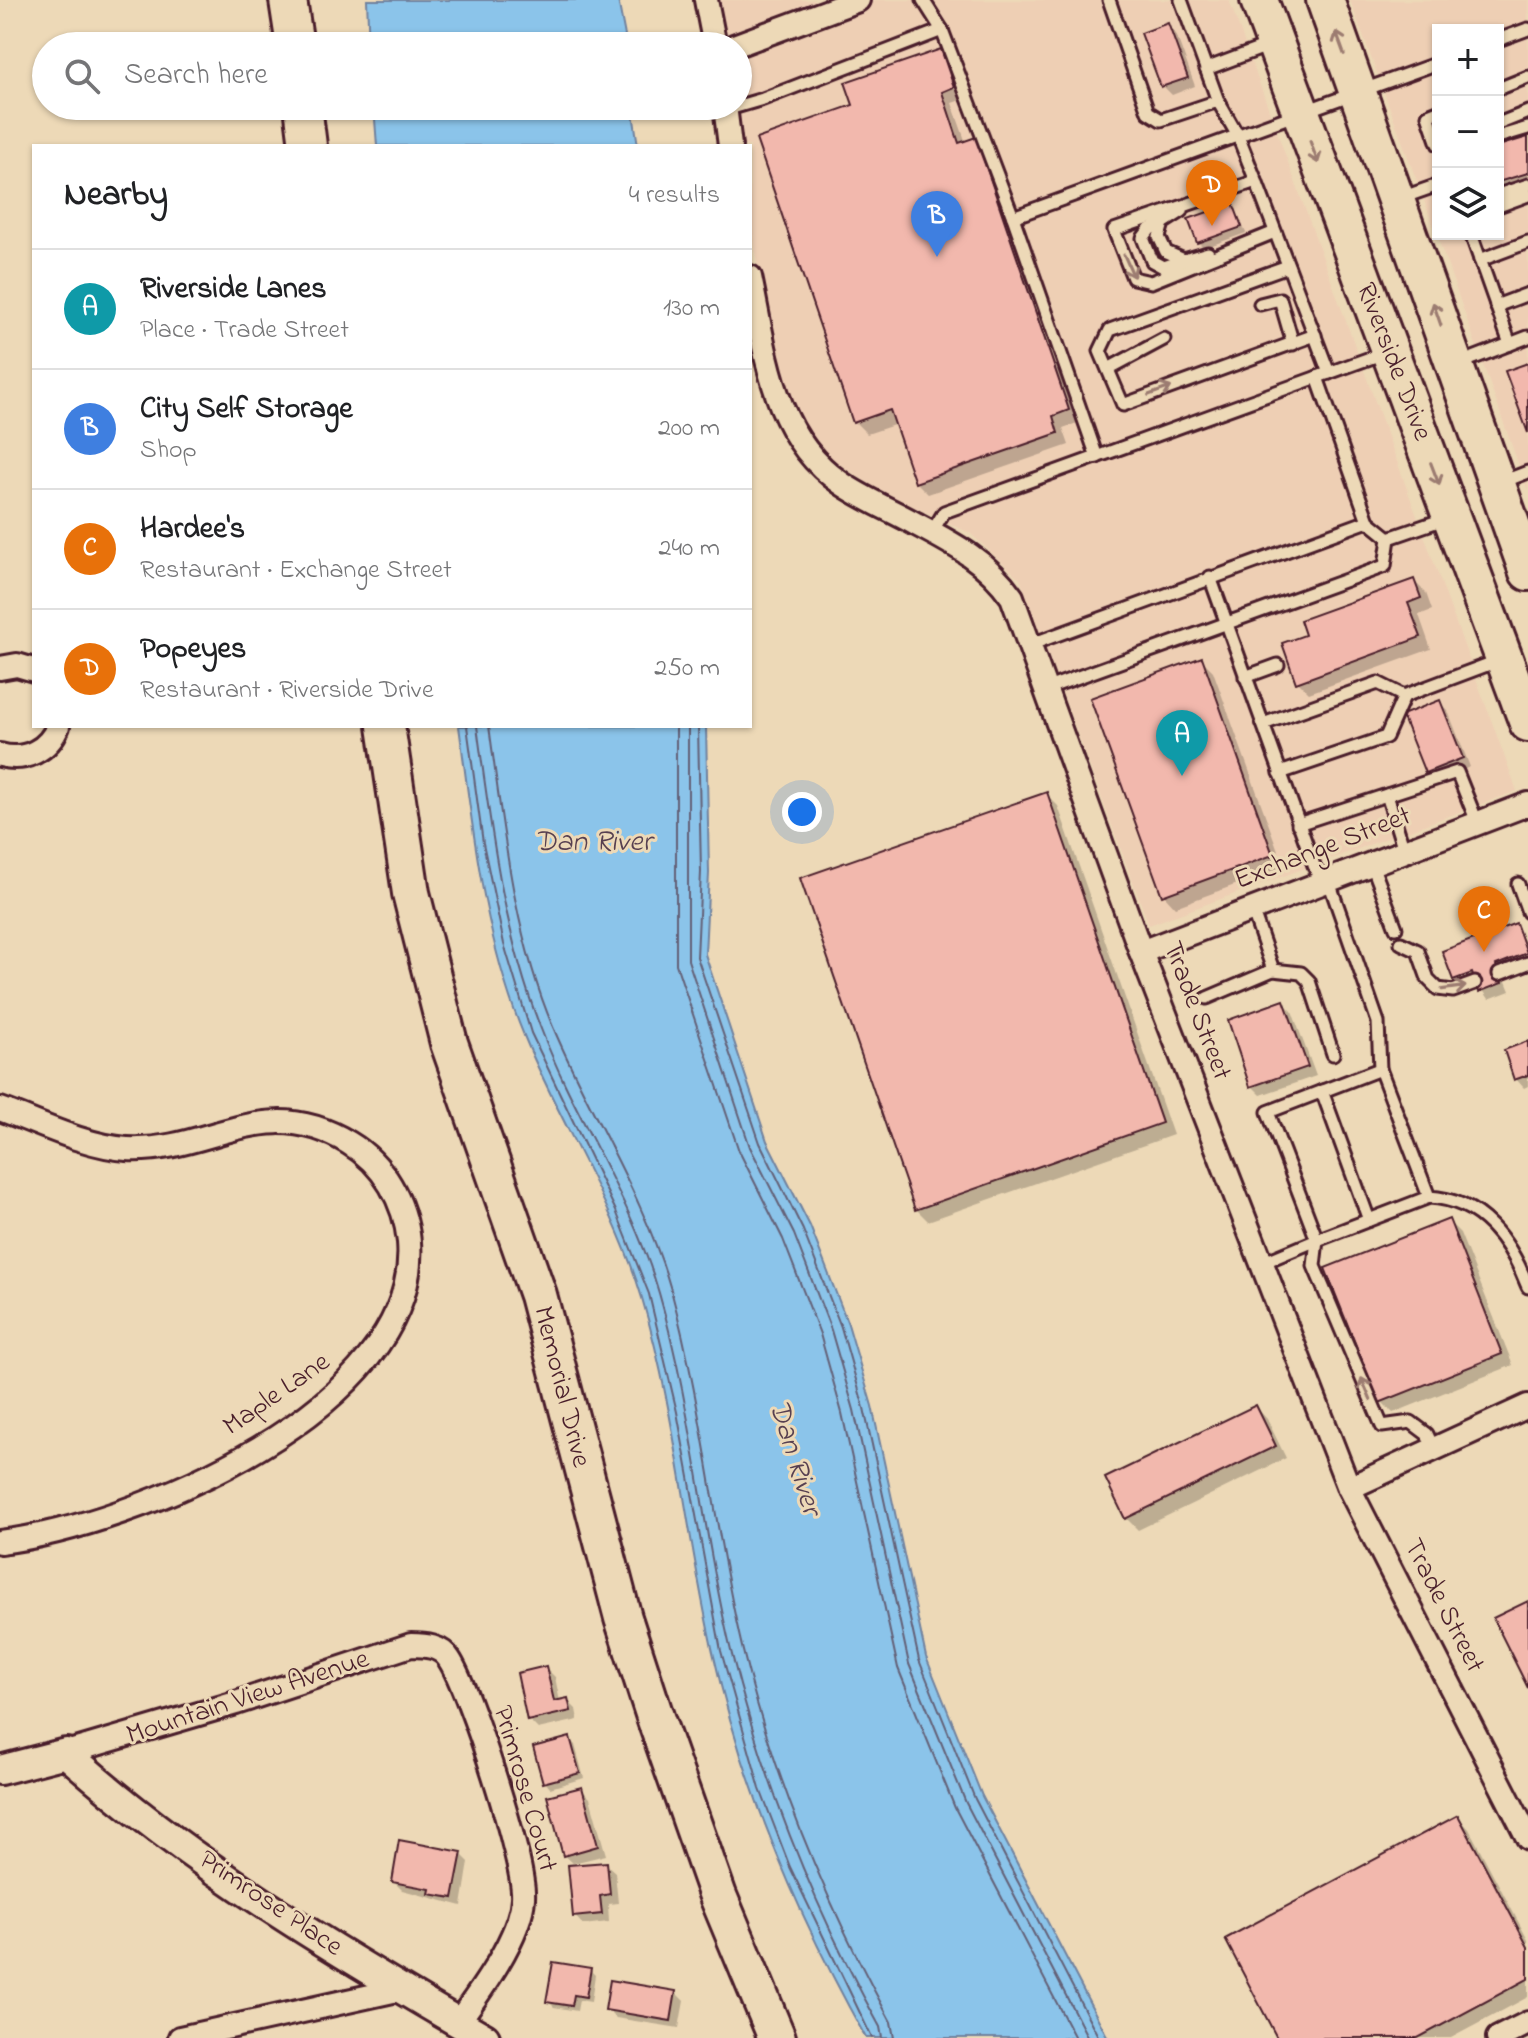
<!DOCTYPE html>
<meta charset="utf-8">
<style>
:root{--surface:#fff;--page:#f2f2f2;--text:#202124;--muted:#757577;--line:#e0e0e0;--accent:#c8321e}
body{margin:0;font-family:"Indie Flower",sans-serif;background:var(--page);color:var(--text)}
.controls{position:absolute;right:24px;top:24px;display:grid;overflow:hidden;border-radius:0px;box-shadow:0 2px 6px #0004}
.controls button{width:72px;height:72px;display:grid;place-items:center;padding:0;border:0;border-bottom:2px solid var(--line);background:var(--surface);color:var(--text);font:40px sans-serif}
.you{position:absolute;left:802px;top:812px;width:28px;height:28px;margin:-20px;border:6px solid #fff;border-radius:50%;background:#1a73e8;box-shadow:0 0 0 12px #1a73e833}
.badge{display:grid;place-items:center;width:52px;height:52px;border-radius:50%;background:var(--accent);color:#fff;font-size:26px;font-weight:700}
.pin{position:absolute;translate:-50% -66px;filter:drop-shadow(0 2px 4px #0008)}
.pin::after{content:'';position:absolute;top:42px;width:28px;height:24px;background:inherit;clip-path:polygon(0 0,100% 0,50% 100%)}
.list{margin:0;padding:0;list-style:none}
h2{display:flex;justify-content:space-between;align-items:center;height:104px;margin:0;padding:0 32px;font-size:34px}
h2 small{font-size:26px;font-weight:400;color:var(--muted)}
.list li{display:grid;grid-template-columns:52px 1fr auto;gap:24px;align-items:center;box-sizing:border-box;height:120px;padding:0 32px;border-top:2px solid var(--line)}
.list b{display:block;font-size:30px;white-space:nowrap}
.list p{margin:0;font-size:26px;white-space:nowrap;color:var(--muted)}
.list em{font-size:26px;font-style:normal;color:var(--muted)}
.icon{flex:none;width:44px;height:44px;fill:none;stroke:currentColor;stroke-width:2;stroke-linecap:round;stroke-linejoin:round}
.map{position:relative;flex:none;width:1528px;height:2038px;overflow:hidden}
.search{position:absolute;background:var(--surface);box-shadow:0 2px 6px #0004;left:32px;top:32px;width:720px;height:88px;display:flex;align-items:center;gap:20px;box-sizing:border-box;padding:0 28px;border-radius:44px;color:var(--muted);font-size:30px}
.panel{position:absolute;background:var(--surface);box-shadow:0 2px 6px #0004;left:32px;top:144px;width:720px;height:584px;border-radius:0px}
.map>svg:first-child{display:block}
.built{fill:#eecfb4;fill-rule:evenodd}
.water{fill:#8bc4ea;stroke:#71829e;stroke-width:2}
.shadow{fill:#0003}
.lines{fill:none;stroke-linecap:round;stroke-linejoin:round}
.shore{stroke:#646177;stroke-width:2}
.building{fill:#f2b8ad;stroke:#4a1f2b;stroke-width:2}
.service-casing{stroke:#4a1f2b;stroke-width:17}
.minor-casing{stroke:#4a1f2b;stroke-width:28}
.tertiary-casing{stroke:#4a1f2b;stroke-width:34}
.primary-casing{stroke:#4a1f2b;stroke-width:42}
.service{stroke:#edd9b7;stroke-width:11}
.minor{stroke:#edd9b7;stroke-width:22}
.tertiary{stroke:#edd9b7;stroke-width:28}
.primary{stroke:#edd9b7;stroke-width:36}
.oneway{stroke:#9c7c71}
.labels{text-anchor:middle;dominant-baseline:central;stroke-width:6;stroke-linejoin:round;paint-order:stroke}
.street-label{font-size:28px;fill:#4a1f2b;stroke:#edd9b7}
.water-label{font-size:30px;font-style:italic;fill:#574051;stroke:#edd9b7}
</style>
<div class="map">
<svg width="1528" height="2038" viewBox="0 0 1528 2038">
<rect width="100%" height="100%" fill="#edd9b7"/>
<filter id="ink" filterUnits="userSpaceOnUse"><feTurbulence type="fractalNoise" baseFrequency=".0125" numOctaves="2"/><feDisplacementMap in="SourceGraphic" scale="16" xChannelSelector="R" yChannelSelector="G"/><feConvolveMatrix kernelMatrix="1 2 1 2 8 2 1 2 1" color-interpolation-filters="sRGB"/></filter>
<g filter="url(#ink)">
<g class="built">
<path d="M716 0H1229L1517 791 1149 925 1020 579 970 533 878 490 820 451 788 392 757 263 750 213V146H741L736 106 738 46H725Z"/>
<path d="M1350 0H1528V491L1435 230ZM1438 30H1498V234H1438Z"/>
</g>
<g class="water">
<path d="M367 0H618L627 46H369Z"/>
<path d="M374 106H632L638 146H377Z"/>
<path d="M459 726H706L709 873 705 954 767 1141 810 1226 848 1324 872 1406 926 1657 982 1796 1108 2038H866C798 1917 743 1787 713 1652 686 1535 676 1413 642 1298 615 1207 561 1125 525 1038 484 940 473 830 459 726Z"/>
</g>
<g class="shadow">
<path d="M1167 25 1176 34 1195 86 1172 95 1163 86Z"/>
<path d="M940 51 952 63 964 99 952 103 966 143 975 140 987 151 1080 422 1063 428 1069 445 928 494 916 482 897 424 867 434 855 422V107Z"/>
<path d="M1528 139V184L1498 193V148Z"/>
<path d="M1233 205 1246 233 1204 248 1198 242Z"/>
<path d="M1414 581 1426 593 1432 610 1419 615 1431 649 1309 693 1298 682 1307 636Z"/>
<path d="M1201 659 1213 671 1284 867 1175 907 1164 895Z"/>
<path d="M1440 703 1448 711 1470 767 1435 781 1426 772Z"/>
<path d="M1046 794 1058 806 1173 1135 928 1221 916 1209Z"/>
<path d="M1515 926 1528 946V964L1503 974 1510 991 1489 999 1478 983 1463 988 1454 979Z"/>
<path d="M1284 1003 1292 1011 1316 1076 1261 1095 1252 1086 1230 1022Z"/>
<path d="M1528 1044V1086L1524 1088 1516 1079Z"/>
<path d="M1448 1221 1460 1233 1513 1365 1393 1413 1381 1401Z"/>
<path d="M1256 1407 1267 1419 1286 1458 1138 1530 1126 1518Z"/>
<path d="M546 1668 555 1677 560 1702 567 1700 576 1709 578 1720 538 1729 529 1720Z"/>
<path d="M569 1739 575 1745 584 1778 550 1788 545 1782Z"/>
<path d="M581 1789 590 1798 606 1855 573 1863 564 1855Z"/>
<path d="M1458 1817 1469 1829 1528 1940V1997L1451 2038H1280Z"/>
<path d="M461 1854 469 1862 462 1906 402 1890 394 1882Z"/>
<path d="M606 1864 615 1872 618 1903 608 1904 609 1922 583 1925 575 1916Z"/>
<path d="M590 1970 595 1975 591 2002 579 2000 577 2011 554 2007 548 2001Z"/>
<path d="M675 1992 684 2001 679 2028 616 2018 607 2009Z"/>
</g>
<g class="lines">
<g class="shore">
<path d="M467 726 483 843 504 944 531 1033 616 1211 649 1294 677 1412 721 1651 760 1789 790 1867 872 2038"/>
<path d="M477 726C491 828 503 932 541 1029 575 1118 632 1200 659 1293 693 1410 702 1532 731 1651 764 1783 814 1908 880 2027L882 2038"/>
<path d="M489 726C503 826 513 933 553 1027 590 1115 645 1198 671 1290 703 1407 714 1529 742 1647 774 1779 826 1903 891 2022L894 2038"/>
<path d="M676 726V964L739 1151 783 1239 820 1334 842 1413 898 1668 955 1808 1075 2038"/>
<path d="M688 726V960L750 1147 794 1234 831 1330 854 1410 909 1664 966 1803 1088 2038"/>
<path d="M698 726 701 872 697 957 760 1143 803 1230 841 1327 864 1408 919 1660 975 1799 1099 2038"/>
</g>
</g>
<g class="building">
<path d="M1168 23 1188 78 1161 87 1141 33Z"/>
<path d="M941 49 954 87 942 92 959 143 976 137 1069 410 1053 416 1058 433 915 483 890 410 853 423 756 139 853 105 845 82Z"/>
<path d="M1528 137V173L1498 182V146Z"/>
<path d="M1233 203 1242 227 1197 243 1188 219Z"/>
<path d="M1528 363V433L1505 371Z"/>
<path d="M1414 579 1421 598 1408 603 1421 637 1296 683 1282 643 1305 635 1300 620Z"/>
<path d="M1202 657 1273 855 1162 896 1090 698Z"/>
<path d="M1440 700 1463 758 1425 773 1402 715Z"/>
<path d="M1047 792 1162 1123 915 1210 800 878Z"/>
<path d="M1516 923 1527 953 1496 965 1502 983 1479 992 1472 973 1453 980 1442 951Z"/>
<path d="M1284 1000 1308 1067 1250 1087 1228 1020Z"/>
<path d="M1528 1041V1075L1514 1080 1504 1050Z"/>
<path d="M1449 1219 1502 1354 1379 1403 1325 1268Z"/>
<path d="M1256 1405 1276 1446 1125 1519 1105 1478Z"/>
<path d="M1528 1601V1688L1493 1618Z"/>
<path d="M546 1666 554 1701 568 1698 571 1711 527 1721 517 1673Z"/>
<path d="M570 1737 580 1773 543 1783 533 1747Z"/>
<path d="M582 1787 598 1846 563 1856 547 1796Z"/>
<path d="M1458 1815 1528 1947V1979L1418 2038H1277L1225 1939Z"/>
<path d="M399 1840 462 1852 453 1898 429 1894 430 1889 392 1882Z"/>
<path d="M607 1862 610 1894 600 1896 602 1914 573 1917 568 1865Z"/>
<path d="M553 1962 591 1968 586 1997 574 1995 572 2006 546 2002Z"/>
<path d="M610 1980 676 1991 671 2021 605 2010Z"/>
</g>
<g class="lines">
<g class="service-casing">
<g id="service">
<path d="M923 0 942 30 1013 217 1097 457"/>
<path d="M1109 0 1148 112 1161 120 1218 101"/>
<path d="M1181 0 1218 101 1238 136 1256 181 1329 373"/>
<path d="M1498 40 1528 29"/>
<path d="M1206 69 1270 45"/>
<path d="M1498 89 1528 77"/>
<path d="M725 110 763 99 942 30"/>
<path d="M1438 111 1428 115 1438 144"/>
<path d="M1498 124 1528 112"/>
<path d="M1498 137 1528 128"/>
<path d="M1256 181 1114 230 1133 278 1151 282 1275 232"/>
<path d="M1498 195 1528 185"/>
<path d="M1401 198 1438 185"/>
<path d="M1498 206 1528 195"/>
<path d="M1182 211 1163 223 1159 237 1166 252 1184 260 1208 253"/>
<path d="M1013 217 1438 63"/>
<path d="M1163 223 1150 229 1143 238 1152 261 1163 267 1181 261"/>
<path d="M1471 234 1510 344"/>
<path d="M1480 260 1528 242"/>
<path d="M1288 266 1110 330 1100 351 1123 405 1315 335"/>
<path d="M1260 304 1280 299 1293 344"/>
<path d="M1496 306 1528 294"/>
<path d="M1458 364 1528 337"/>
<path d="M1108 369 1164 339"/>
<path d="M1317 377 1368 521 1389 538"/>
<path d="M1502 482 1528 472"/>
<path d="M932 532 944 512 1384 353"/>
<path d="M1389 538 1447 518"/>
<path d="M1210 577 1320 882"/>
<path d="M1029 645 1368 521"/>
<path d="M1245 677 1278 665"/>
<path d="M1045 689 1385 566 1389 538"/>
<path d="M1263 724 1378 683 1404 696"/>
<path d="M1280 773 1386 737 1404 696 1500 660"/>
<path d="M1387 795 1404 850"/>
<path d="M1298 824 1457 772 1477 822"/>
<path d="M1371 862 1396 928"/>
<path d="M1328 879 1378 1022 1380 1069"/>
<path d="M1518 884 1528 912"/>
<path d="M1252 909 1273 970"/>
<path d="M1401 943 1418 951 1428 979 1438 989 1453 991 1475 983"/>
<path d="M1499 974 1528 963"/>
<path d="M1207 998 1273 970 1301 973 1309 981 1333 1054"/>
<path d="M1322 1091 1369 1220"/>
<path d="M1429 1197 1380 1069 1268 1112 1317 1240 1429 1197C1482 1200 1510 1241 1528 1287"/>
<path d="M1262 1263 1317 1240 1314 1266 1382 1426 1411 1422 1427 1434 1434 1449"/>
</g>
</g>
<g class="minor-casing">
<g id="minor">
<path d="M706 0 715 46"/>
<path d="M734 46 858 0"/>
<path d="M725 106 730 146"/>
<path d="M750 277C766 352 772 435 841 483 864 499 891 510 916 524 954 544 987 561 1012 597L1141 952 1349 1488 1528 1838"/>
<path d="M0 668 17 665 34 670"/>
<path d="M0 755C25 762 49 750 58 726"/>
<path d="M1141 952 1528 804"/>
<path d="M0 1109C40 1123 84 1146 127 1149 211 1153 263 1091 349 1143 384 1164 405 1202 409 1242 422 1408 132 1526 0 1542"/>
<path d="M1349 1488 1528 1406"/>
<path d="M66 1753 236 1703 411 1645C425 1645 441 1646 449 1659 469 1688 526 1865 523 1898 521 1936 480 1992 458 2022"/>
<path d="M180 2038 402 1989"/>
<path d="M1498 2038 1528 2023"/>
</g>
</g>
<g class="tertiary-casing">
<path id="tertiary" d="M0 1770 66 1753C192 1866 340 1954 485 2038"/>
</g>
<g class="primary-casing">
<g id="primary">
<path d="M288 0 295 46"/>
<path d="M1259 0 1528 723"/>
<path d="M1325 0 1528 572"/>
<path d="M303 106 308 146"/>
<path d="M386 726 411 893 449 1043 538 1295 623 1618 656 1720 718 1896 777 2038"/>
</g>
</g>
<use href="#service" class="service"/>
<use href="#minor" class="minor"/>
<use href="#tertiary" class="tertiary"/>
<use href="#primary" class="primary"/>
</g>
<defs><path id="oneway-shaft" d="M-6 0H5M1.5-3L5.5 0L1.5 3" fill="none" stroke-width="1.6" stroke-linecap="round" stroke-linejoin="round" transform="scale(2)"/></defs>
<g class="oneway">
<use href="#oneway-shaft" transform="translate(1340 43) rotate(-110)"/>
<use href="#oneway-shaft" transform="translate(1314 152) rotate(70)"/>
<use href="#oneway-shaft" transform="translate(1129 266) rotate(66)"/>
<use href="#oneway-shaft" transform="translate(1437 314) rotate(-109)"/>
<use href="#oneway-shaft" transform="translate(1160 391) rotate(-20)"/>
<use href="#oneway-shaft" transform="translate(1435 474) rotate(69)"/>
<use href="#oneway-shaft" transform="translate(1454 988) rotate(-8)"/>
<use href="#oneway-shaft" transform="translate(1366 1389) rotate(-113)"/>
</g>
</g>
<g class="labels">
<g class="street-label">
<text transform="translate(1393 362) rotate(69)">Riverside Drive</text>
<text transform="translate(1323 849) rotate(-21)">Exchange Street</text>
<text transform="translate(1196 1011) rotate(69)">Trade Street</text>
<text transform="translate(561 1387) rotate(76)">Memorial Drive</text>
<text transform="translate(277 1395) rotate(-35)">Maple Lane</text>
<text transform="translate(1443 1606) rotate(63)">Trade Street</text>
<text transform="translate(248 1698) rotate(-18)">Mountain View Avenue</text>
<text transform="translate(524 1789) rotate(74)">Primrose Court</text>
<text transform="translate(270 1904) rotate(34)">Primrose Place</text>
</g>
<g class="water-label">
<text x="593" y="843">Dan River</text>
<text transform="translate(794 1458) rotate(73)">Dan River</text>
</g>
</g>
</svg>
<div class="controls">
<button>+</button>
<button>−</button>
<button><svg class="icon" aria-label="layers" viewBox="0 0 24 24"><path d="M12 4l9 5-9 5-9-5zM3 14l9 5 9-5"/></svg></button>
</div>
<div class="you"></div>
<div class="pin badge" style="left:1182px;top:776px;background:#0f9aa8">A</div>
<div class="pin badge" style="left:937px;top:257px;background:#3f7fe0">B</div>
<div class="pin badge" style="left:1484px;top:952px;background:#e8710a">C</div>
<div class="pin badge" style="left:1212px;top:226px;background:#e8710a">D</div>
<div class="search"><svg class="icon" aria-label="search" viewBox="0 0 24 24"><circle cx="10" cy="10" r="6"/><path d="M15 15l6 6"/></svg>Search here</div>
<section class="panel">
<h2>Nearby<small>4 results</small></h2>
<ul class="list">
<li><span class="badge" style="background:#0f9aa8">A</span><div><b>Riverside Lanes</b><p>Place · Trade Street</p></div><em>130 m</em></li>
<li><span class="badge" style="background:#3f7fe0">B</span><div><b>City Self Storage</b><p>Shop</p></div><em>200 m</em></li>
<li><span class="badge" style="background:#e8710a">C</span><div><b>Hardee's</b><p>Restaurant · Exchange Street</p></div><em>240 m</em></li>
<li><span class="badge" style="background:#e8710a">D</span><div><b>Popeyes</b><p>Restaurant · Riverside Drive</p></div><em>250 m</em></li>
</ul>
</section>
</div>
